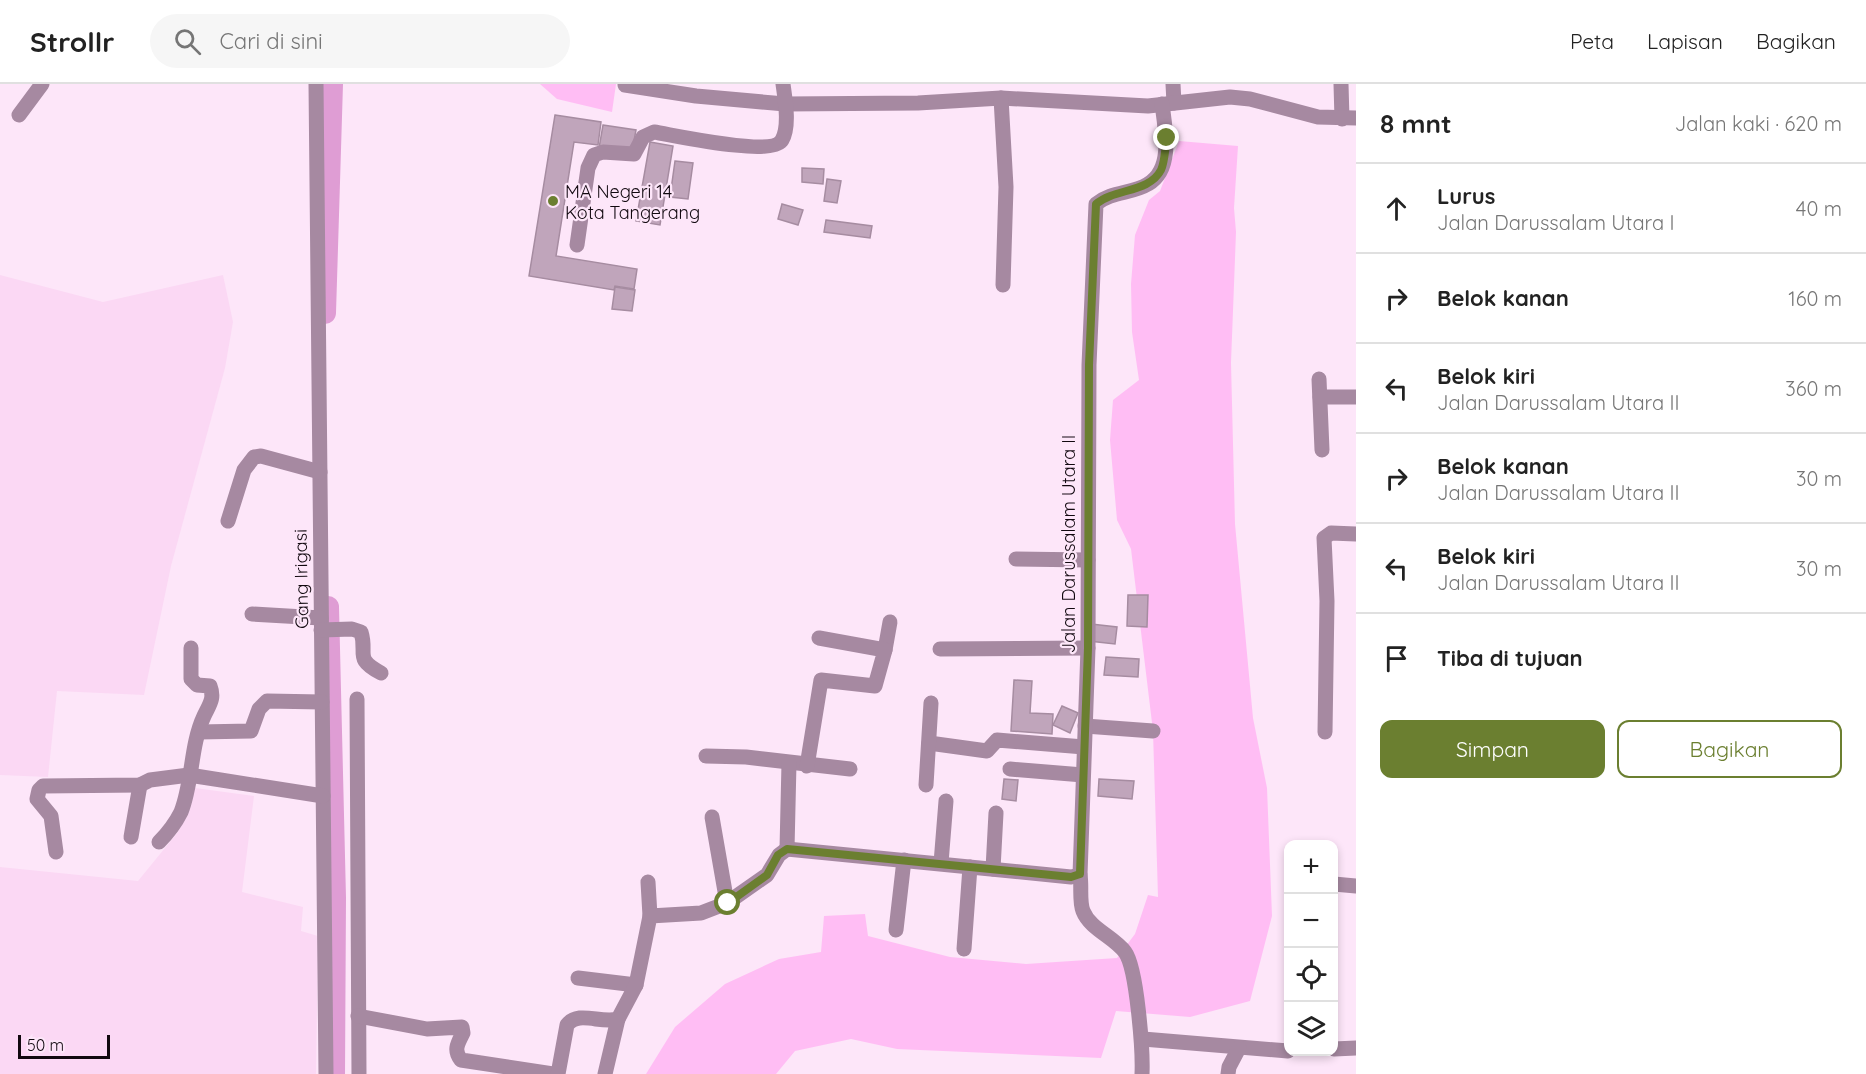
<!DOCTYPE html>
<html lang="id">
<meta charset="utf-8">
<style>
:root{--surface:#fff;--page:#f6f6f6;--text:#222;--muted:#767676;--line:#e0e0e0;--accent:#6b7f30}
body{margin:0;font-family:Quicksand,sans-serif;background:var(--page);color:var(--text)}
.controls{position:absolute;right:18px;bottom:18px;display:grid;overflow:hidden;border-radius:12px;box-shadow:0 3px 9px #0003}
.controls button{width:54px;height:54px;display:grid;place-items:center;padding:0;border:0;border-bottom:2px solid var(--line);background:var(--surface);color:var(--text);font:30px sans-serif}
.scale{position:absolute;left:18px;bottom:15px;width:92px;box-sizing:border-box;padding-left:6px;border:3px solid #11080f;border-top:0;font-size:16px;line-height:21px;white-space:nowrap;color:#11080f;-webkit-text-stroke:4px #fde6f9;paint-order:stroke}
.stop{position:absolute;width:18px;height:18px;margin:-14px;border:4px solid #6b7f30;border-radius:50%;background:#fff}
.stop.end{background:#6b7f30;border-color:#fff;box-shadow:0 2px 6px #0008}
.list{margin:0;padding:0;list-style:none}
h2{display:flex;justify-content:space-between;align-items:center;height:78px;margin:0;padding:0 24px;font-size:26px}
h2 small{font-size:20px;font-weight:400;color:var(--muted)}
.list li{display:grid;grid-template-columns:39px 1fr auto;gap:18px;align-items:center;box-sizing:border-box;height:90px;padding:0 24px;border-top:2px solid var(--line)}
.list b{display:block;font-size:22px;white-space:nowrap}
.list p{margin:0;font-size:20px;white-space:nowrap;color:var(--muted)}
.list em{font-size:20px;font-style:normal;color:var(--muted)}
.actions{display:flex;gap:12px;padding:18px 24px}
.actions a{flex:1;padding:14px 0;border:2px solid var(--accent);border-radius:12px;text-align:center;font-size:21px;color:var(--accent)}
.actions .main{background:var(--accent);color:#fff}
.icon{flex:none;width:33px;height:33px;fill:none;stroke:currentColor;stroke-width:2;stroke-linecap:round;stroke-linejoin:round}
.map{position:relative;flex:none;width:1356px;height:990px;overflow:hidden}
header{display:flex;align-items:center;gap:36px;box-sizing:border-box;height:84px;padding:0 30px;background:var(--surface);border-bottom:2px solid var(--line)}
header strong{font-size:28px}
nav{display:flex;gap:33px;margin-inline-start:auto;font-size:21px}
.search{width:420px;height:54px;background:var(--page);display:flex;align-items:center;gap:15px;box-sizing:border-box;padding:0 21px;border-radius:33px;color:var(--muted);font-size:22px}
main{display:flex}
aside{flex:1;background:var(--surface)}
.map>svg:first-child{display:block}
.built{fill:#fbd8f4}
.green{fill:#ffbdf4}
.lines{fill:none;stroke-linecap:round;stroke-linejoin:round}
.river{stroke:#df9dd4;stroke-width:22}
.building{fill:#c0a5bb;stroke:#a68ca1;stroke-width:1.5}
.minor{stroke:#a689a1;stroke-width:15}
.route{stroke:#6b7f30;stroke-width:8}
.poi-dot{fill:#6b7f30;stroke:#fde6f9;stroke-width:2}
.labels{text-anchor:middle;dominant-baseline:central;stroke-width:4.5;stroke-linejoin:round;paint-order:stroke}
.poi-label{font-size:18px;fill:#11080f;stroke:#fde6f9;text-anchor:start}
.street-label{font-size:18px;fill:#11080f;stroke:#fde6f9}
</style>
<header>
<strong>Strollr</strong>
<div class="search"><svg class="icon" aria-label="search" viewBox="0 0 24 24"><circle cx="10" cy="10" r="6"/><path d="M15 15l6 6"/></svg>Cari di sini</div>
<nav><a>Peta</a><a>Lapisan</a><a>Bagikan</a></nav>
</header>
<main>
<div class="map">
<svg width="1356" height="990" viewBox="0 0 1356 990">
<rect width="100%" height="100%" fill="#fde6f9"/>
<g class="built">
<path d="M0 191 103 218 223 191 233 238 225 284 171 482 144 611 57 607 48 693 0 691Z"/>
<path d="M195 704 254 712 242 808 303 823 301 847 318 852 316 990H0V783L138 797 178 748Z"/>
</g>
<g class="green">
<path d="M540 0H616L612 28 557 15Z"/>
<path d="M1179 57 1238 62 1234 124 1236 148 1231 279 1235 440 1253 634 1267 704 1272 832 1250 917 1190 933 1116 927 1101 974 897 965 851 955 795 967 776 990H646L675 943 725 900 779 875 821 868 824 832 865 830 868 852 950 873 1026 880 1117 874 1135 850 1148 811 1158 813 1153 647 1131 465 1117 436 1110 356 1113 316 1139 296 1132 248 1131 200 1135 151 1149 116 1160 107Z"/>
</g>
<g class="lines">
<g class="river">
<path d="M325 229 332 0"/>
<path d="M328 523 335 814 334 990"/>
</g>
</g>
<g class="building">
<path d="M555 31 601 38 598 61 574 58 556 172 637 185 634 205 615 202 614 206 529 192Z"/>
<path d="M603 41 636 46 632 68 599 64Z"/>
<path d="M650 58 673 62 660 141 636 137Z"/>
<path d="M675 77 693 79 688 115 670 113Z"/>
<path d="M802 84 824 85 823 100 802 98Z"/>
<path d="M827 95 841 97 837 119 824 117Z"/>
<path d="M782 120 803 126 798 141 778 135Z"/>
<path d="M826 136 872 142 870 154 824 148Z"/>
<path d="M615 203 635 206 632 227 612 225Z"/>
<path d="M1128 511H1148L1147 543 1127 542Z"/>
<path d="M1091 540 1117 543 1115 560 1089 557Z"/>
<path d="M1106 573 1139 575 1138 593 1104 591Z"/>
<path d="M1014 596 1032 597 1030 629 1053 630 1052 650 1011 647Z"/>
<path d="M1062 622 1078 629 1070 649 1053 641Z"/>
<path d="M1004 695 1018 696 1016 717 1002 715Z"/>
<path d="M1099 695 1134 697 1132 715 1098 712Z"/>
</g>
<g class="lines">
<g class="minor">
<path d="M316 0 326 990"/>
<path d="M1173 0 1174 19"/>
<path d="M1341 0 1342 35"/>
<path d="M625 1 696 12 785 20 918 19 1001 14 1148 22 1230 13 1250 15 1318 33 1356 34"/>
<path d="M1001 14 1006 103 1003 201"/>
<path d="M19 31 42 0"/>
<path d="M577 161 588 84 594 71 603 68 634 70 643 53 654 48C674 51 772 73 782 56 790 42 785 15 783 0"/>
<path d="M1319 295 1322 366"/>
<path d="M1320 313H1356"/>
<path d="M228 437 244 386 254 373 261 372 320 388"/>
<path d="M1016 475 1088 476"/>
<path d="M252 530 321 534"/>
<path d="M321 546 352 545 361 548C368 570 353 574 381 589"/>
<path d="M940 565 1088 564"/>
<path d="M885 566 890 538"/>
<path d="M357 615 359 990"/>
<path d="M1085 642 1153 647"/>
<path d="M199 648 251 647 259 625 267 617 322 618"/>
<path d="M1325 648 1327 517 1324 454 1331 449 1356 450"/>
<path d="M929 659 987 667 997 656 1084 663"/>
<path d="M706 672 746 673 850 685"/>
<path d="M807 682 821 596 875 602 885 566 819 554"/>
<path d="M1010 685 1083 691"/>
<path d="M926 701 931 619"/>
<path d="M712 733 727 819"/>
<path d="M131 753 140 701"/>
<path d="M159 758C169 748 175 740 181 728 193 698 190 662 204 632 209 621 215 615 210 602L197 601 191 595V564"/>
<path d="M787 765 1071 793 1080 791"/>
<path d="M787 765 789 679"/>
<path d="M56 768 51 732 37 715 39 706 43 702 140 701 150 696 189 691 323 712"/>
<path d="M941 779 946 717"/>
<path d="M993 785 996 729"/>
<path d="M648 798 650 832"/>
<path d="M1334 800 1356 802"/>
<path d="M896 846 904 776"/>
<path d="M964 865 970 783"/>
<path d="M578 894 636 901"/>
<path d="M358 932 427 945 462 943 463 949C458 959 453 966 461 976L553 990"/>
<path d="M1143 955 1288 967"/>
<path d="M1334 965 1356 964"/>
<path d="M558 990 567 941C578 926 601 940 618 935L636 901 650 832 701 829 727 819 767 791 779 771 787 765"/>
<path d="M605 990 618 935"/>
<path d="M1142 990C1143 968 1137 884 1125 868 1114 853 1090 845 1083 827 1079 817 1082 802 1080 791L1088 564 1089 281 1096 120C1112 107 1132 110 1148 100 1174 85 1165 44 1162 20"/>
<path d="M1228 990 1229 983 1239 964"/>
</g>
</g>
<g class="lines">
<path class="route" d="M728 819 767 791 778 771 787 765 1071 793 1080 790 1088 564 1089 281 1096 120C1115 104 1149 109 1161 86 1165 78 1165 63 1167 54"/>
</g>
<circle class="poi-dot" cx="553" cy="117" r="6"/>
<g class="labels">
<g class="poi-label">
<text x="565" y="107">MA Negeri 14<tspan x="565" dy="21">Kota Tangerang</tspan></text>
</g>
<g class="street-label">
<text transform="translate(1068 460) rotate(-90)">Jalan Darussalam Utara II</text>
<text transform="translate(301 495) rotate(-91)">Gang Irigasi</text>
</g>
</g>
</svg>
<div class="controls">
<button>+</button>
<button>−</button>
<button><svg class="icon" aria-label="locate" viewBox="0 0 24 24"><circle cx="12" cy="12" r="6"/><path d="M12 2v4M12 18v4M2 12h4M18 12h4"/></svg></button>
<button><svg class="icon" aria-label="layers" viewBox="0 0 24 24"><path d="M12 4l9 5-9 5-9-5zM3 14l9 5 9-5"/></svg></button>
</div>
<div class="scale">50 m</div>
<div class="stop" style="left:728px;top:819px"></div>
<div class="stop end" style="left:1167px;top:54px"></div>
</div>
<aside>
<h2>8 mnt<small>Jalan kaki · 620 m</small></h2>
<ul class="list">
<li><svg class="icon" aria-label="ahead" viewBox="0 0 24 24"><path d="M12 20V5M6 11l6-6 6 6"/></svg><div><b>Lurus</b><p>Jalan Darussalam Utara I</p></div><em>40 m</em></li>
<li><svg class="icon" aria-label="right" viewBox="0 0 24 24"><path d="M7 20v-9h11M14 6l5 5-5 5"/></svg><div><b>Belok kanan</b></div><em>160 m</em></li>
<li><svg class="icon" aria-label="left" viewBox="0 0 24 24"><path d="M17 20v-9H6M10 6l-5 5 5 5"/></svg><div><b>Belok kiri</b><p>Jalan Darussalam Utara II</p></div><em>360 m</em></li>
<li><svg class="icon" aria-label="right" viewBox="0 0 24 24"><path d="M7 20v-9h11M14 6l5 5-5 5"/></svg><div><b>Belok kanan</b><p>Jalan Darussalam Utara II</p></div><em>30 m</em></li>
<li><svg class="icon" aria-label="left" viewBox="0 0 24 24"><path d="M17 20v-9H6M10 6l-5 5 5 5"/></svg><div><b>Belok kiri</b><p>Jalan Darussalam Utara II</p></div><em>30 m</em></li>
<li><svg class="icon" aria-label="arrive" viewBox="0 0 24 24"><path d="M6 21V4h12l-3 4 3 4H6"/></svg><div><b>Tiba di tujuan</b></div></li>
</ul>
<div class="actions"><a class="main">Simpan</a><a>Bagikan</a></div>
</aside>
</main>
